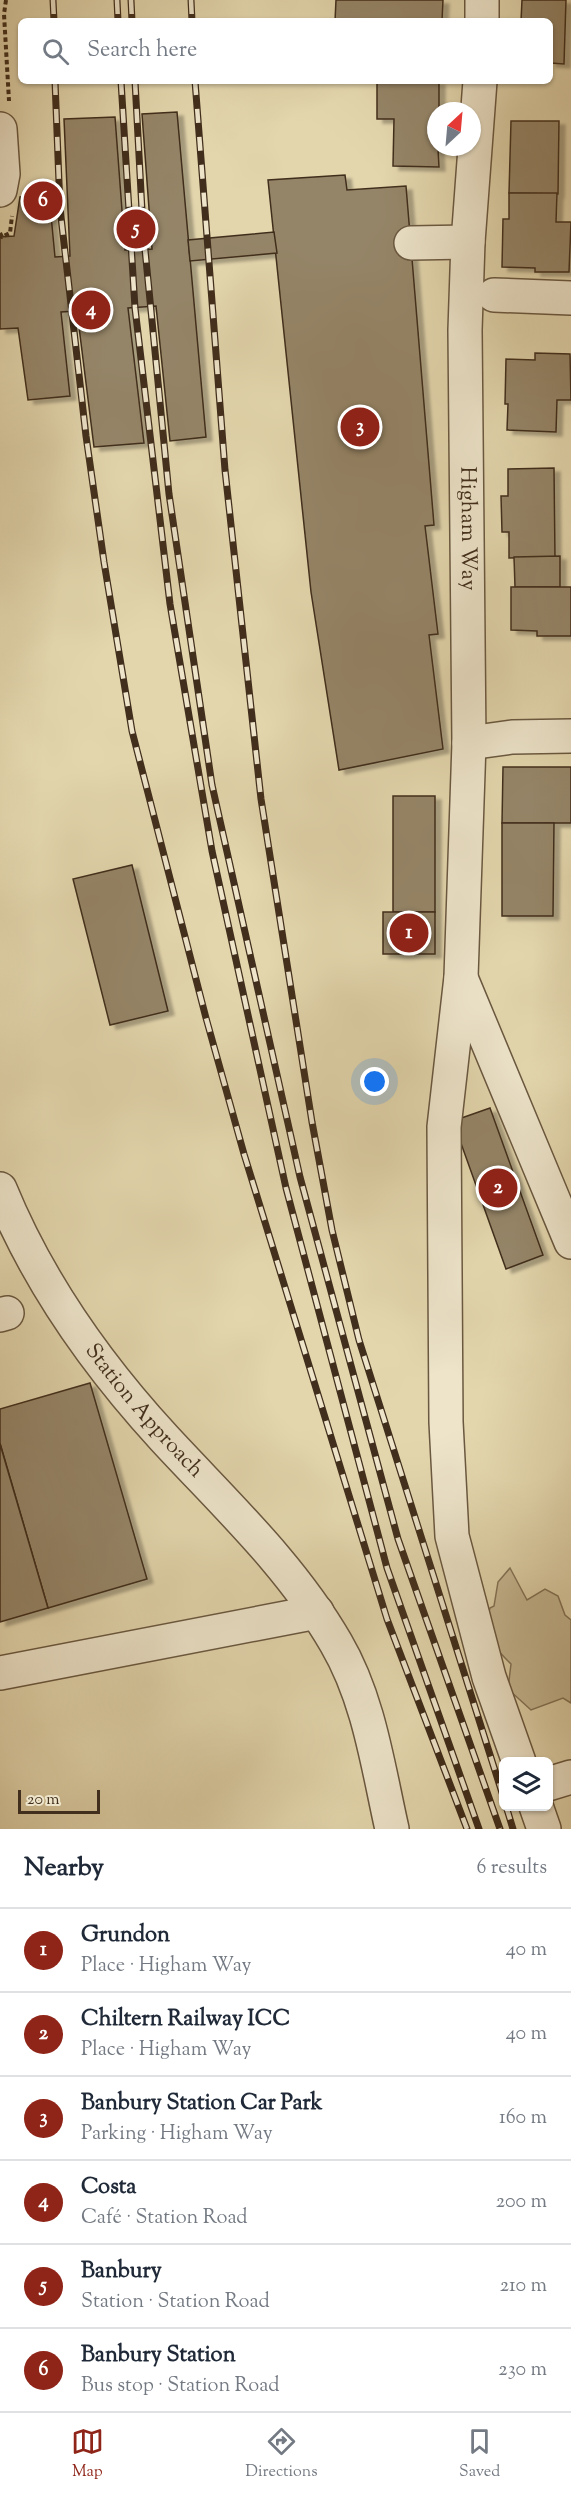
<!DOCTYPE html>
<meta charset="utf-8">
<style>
:root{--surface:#fff;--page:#f2f2f3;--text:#1f2937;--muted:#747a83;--line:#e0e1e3;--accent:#8f2418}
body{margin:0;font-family:"Sorts Mill Goudy",serif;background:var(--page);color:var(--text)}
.controls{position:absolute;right:18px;bottom:18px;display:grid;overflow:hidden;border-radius:9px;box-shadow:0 2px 4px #0004}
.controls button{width:54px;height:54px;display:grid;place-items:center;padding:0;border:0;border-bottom:2px solid var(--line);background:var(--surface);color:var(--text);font:30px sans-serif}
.compass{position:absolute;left:427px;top:102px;width:54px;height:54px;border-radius:50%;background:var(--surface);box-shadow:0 2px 4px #0004;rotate:26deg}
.scale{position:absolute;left:18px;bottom:15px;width:82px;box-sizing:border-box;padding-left:6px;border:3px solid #412e1c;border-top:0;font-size:16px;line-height:21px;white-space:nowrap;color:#412e1c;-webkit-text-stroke:4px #ede4ca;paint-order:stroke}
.you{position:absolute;left:375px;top:1082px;width:21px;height:21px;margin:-15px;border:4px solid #fff;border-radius:50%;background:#1a73e8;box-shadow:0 0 0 9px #1a73e833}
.badge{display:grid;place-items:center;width:39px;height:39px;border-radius:50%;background:var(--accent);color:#fff;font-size:20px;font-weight:700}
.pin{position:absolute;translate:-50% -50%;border:3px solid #fff;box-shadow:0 2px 6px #0006}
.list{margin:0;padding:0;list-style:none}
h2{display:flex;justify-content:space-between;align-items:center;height:78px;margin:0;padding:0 24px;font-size:26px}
h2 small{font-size:20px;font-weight:400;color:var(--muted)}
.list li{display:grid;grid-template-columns:39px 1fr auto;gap:18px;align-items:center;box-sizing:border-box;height:84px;padding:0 24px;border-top:2px solid var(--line)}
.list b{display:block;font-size:22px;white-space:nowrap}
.list p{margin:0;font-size:20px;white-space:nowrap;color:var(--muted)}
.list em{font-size:20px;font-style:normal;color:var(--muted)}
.icon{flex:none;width:33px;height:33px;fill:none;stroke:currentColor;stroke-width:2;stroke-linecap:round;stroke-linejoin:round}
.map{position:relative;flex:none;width:571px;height:1829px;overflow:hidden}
.search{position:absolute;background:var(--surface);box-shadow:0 2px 4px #0004;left:18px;right:18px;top:18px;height:66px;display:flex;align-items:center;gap:15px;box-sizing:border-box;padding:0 21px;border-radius:9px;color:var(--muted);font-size:22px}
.sheet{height:582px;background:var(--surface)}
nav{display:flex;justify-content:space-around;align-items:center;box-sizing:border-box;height:84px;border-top:2px solid var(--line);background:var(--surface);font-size:16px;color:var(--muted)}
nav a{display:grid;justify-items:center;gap:3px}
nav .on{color:var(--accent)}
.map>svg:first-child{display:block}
.green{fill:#c7b994;stroke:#847458;stroke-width:1.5}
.building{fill:#958567;stroke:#412e1c;stroke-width:1.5;filter:url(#shadow)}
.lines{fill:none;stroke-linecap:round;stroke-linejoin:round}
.minor-casing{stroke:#6a5840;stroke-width:36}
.path{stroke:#412e1c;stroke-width:4;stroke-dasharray:4.5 3;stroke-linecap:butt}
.minor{stroke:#ede4ca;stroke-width:33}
.rail-casing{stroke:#412e1c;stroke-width:7}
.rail{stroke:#ede4ca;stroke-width:4.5;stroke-dasharray:14;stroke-linecap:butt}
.labels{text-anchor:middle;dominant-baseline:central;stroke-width:5;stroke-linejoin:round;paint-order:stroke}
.street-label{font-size:22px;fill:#412e1c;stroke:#ede4ca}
</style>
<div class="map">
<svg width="571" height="1829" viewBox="0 0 571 1829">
<defs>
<filter id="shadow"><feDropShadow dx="6" dy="4" stdDeviation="1.5" flood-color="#0004"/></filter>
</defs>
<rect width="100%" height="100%" fill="#e3d6ad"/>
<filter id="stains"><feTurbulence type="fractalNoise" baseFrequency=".00333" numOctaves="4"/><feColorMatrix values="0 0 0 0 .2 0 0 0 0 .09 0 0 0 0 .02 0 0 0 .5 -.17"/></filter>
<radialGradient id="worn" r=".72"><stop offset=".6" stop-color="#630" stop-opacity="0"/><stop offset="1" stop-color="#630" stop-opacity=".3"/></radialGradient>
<path class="green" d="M510 1568 527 1600 545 1589 558 1596 565 1615 571 1620V1703L563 1698 531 1710 508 1689 511 1664C492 1645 481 1636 490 1608L494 1606 498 1582Z"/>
<g class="building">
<path d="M336 0H443L442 21H335Z"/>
<path d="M522 0H566L564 64 550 63V21H521Z"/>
<path d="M377 81H439V111H436L439 167 393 166 394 119H377Z"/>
<path d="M177 112 206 437 170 441 156 306 128 308 144 443 94 447 77 311 61 312 70 396 28 400 18 328 0 329V237L14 236 20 197 49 194 55 257 70 256 64 119 115 117 125 250 152 249 142 114Z"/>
<path d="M511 121H559L558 194 509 193Z"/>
<path d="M345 175 347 190 406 186 434 525 425 526 438 634 429 635 443 749 339 770 311 592 268 180Z"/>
<path d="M509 193H557L556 222H571L569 272H535V268L502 267 503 219H509Z"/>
<path d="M274 232 277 253 190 261 188 240Z"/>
<path d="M535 353 570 354 571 400H557L556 432 507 430 508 404H505L506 359 535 360Z"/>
<path d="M554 468 555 557 509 558V532H502L501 496H508V469Z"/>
<path d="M560 556V587H515L514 557Z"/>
<path d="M511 587H571V636H537V631L511 630Z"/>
<path d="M503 767H571V823H502Z"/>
<rect x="393" y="796" width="42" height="116"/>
<path d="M502 823H554L553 916H502Z"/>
<path d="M132 865 168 1011 110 1025 73 879Z"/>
<rect x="383" y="912" width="52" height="42"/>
<path d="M490 1108 543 1255 506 1269 453 1121Z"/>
<path d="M90 1383 147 1579 48 1608 0 1443V1409Z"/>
<path d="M0 1444 48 1608 0 1622Z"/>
</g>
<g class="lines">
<g class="minor-casing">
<g id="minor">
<path d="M482 21V0"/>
<path id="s1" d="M480 81 468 242 465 330 469 743 461 977 444 1127 446 1422 452 1536 489 1677 519 1762"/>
<path d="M0 129 3 174 0 190"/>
<path d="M411 243 468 242"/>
<path d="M494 295 571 298"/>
<path d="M469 743 512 737 571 736"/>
<path d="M461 978 571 1242"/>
<path id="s2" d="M0 1189C38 1282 96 1364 164 1438 224 1503 291 1565 336 1643 369 1699 378 1767 392 1829"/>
<path d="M0 1315 7 1313"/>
<path d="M0 1673 317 1612"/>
<path d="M548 1784 571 1777"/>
<path d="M536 1806 544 1829"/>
</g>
</g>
<g class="path">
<path d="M6 0 4 14 9 101"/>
<path d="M0 233 2 237 10 233 12 216"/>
</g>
<use href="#minor" class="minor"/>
<g class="rail-casing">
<g id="rail">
<path d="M53 0 54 21"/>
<path d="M117 0 118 21"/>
<path d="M131 0 132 21"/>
<path d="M191 0 192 21"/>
<path d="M55 81 60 208 86 436 104 562 132 731 206 1018 244 1154 387 1619 467 1829"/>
<path d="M121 81 135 308 170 604 212 851 286 1188 387 1568 479 1829"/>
<path d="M135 81 143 229 169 494 212 785 300 1177 398 1539 500 1829"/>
<path d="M195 81 225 470 261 799 312 1122 332 1230 359 1340 504 1799"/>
<path d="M506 1806 513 1829"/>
</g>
</g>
<use href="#rail" class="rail"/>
</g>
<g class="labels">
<g class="street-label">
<text stroke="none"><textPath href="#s1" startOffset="448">Higham Way</textPath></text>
<text stroke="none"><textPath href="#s2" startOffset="266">Station Approach</textPath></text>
</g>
</g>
<rect width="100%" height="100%" filter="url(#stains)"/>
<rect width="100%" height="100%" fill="url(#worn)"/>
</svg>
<div class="controls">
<button><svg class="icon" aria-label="layers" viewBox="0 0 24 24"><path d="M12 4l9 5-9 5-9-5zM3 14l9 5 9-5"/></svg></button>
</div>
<svg class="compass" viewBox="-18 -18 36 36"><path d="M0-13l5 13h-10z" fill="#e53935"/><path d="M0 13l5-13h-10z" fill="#747a83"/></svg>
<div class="scale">20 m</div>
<div class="you"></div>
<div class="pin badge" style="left:409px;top:933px">1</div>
<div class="pin badge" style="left:498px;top:1188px">2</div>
<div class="pin badge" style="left:360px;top:427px">3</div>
<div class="pin badge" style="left:91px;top:310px">4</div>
<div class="pin badge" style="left:136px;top:229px">5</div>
<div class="pin badge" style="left:43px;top:201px">6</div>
<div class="search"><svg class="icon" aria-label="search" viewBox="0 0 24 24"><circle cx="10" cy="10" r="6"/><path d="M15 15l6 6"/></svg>Search here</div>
</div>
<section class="sheet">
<h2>Nearby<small>6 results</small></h2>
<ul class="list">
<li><span class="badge">1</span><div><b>Grundon</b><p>Place · Higham Way</p></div><em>40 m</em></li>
<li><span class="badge">2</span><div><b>Chiltern Railway ICC</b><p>Place · Higham Way</p></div><em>40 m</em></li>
<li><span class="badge">3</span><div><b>Banbury Station Car Park</b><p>Parking · Higham Way</p></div><em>160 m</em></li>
<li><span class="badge">4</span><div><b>Costa</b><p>Café · Station Road</p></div><em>200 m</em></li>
<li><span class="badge">5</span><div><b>Banbury</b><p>Station · Station Road</p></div><em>210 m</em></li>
<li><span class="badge">6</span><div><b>Banbury Station</b><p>Bus stop · Station Road</p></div><em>230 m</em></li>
</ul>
</section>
<nav>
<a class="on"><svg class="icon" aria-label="map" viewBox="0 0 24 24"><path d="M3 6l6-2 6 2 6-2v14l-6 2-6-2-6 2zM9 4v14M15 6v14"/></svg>Map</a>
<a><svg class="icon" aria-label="directions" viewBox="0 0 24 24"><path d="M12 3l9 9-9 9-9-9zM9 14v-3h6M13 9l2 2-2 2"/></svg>Directions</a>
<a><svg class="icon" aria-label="saved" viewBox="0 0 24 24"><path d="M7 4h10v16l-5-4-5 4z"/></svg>Saved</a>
</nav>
